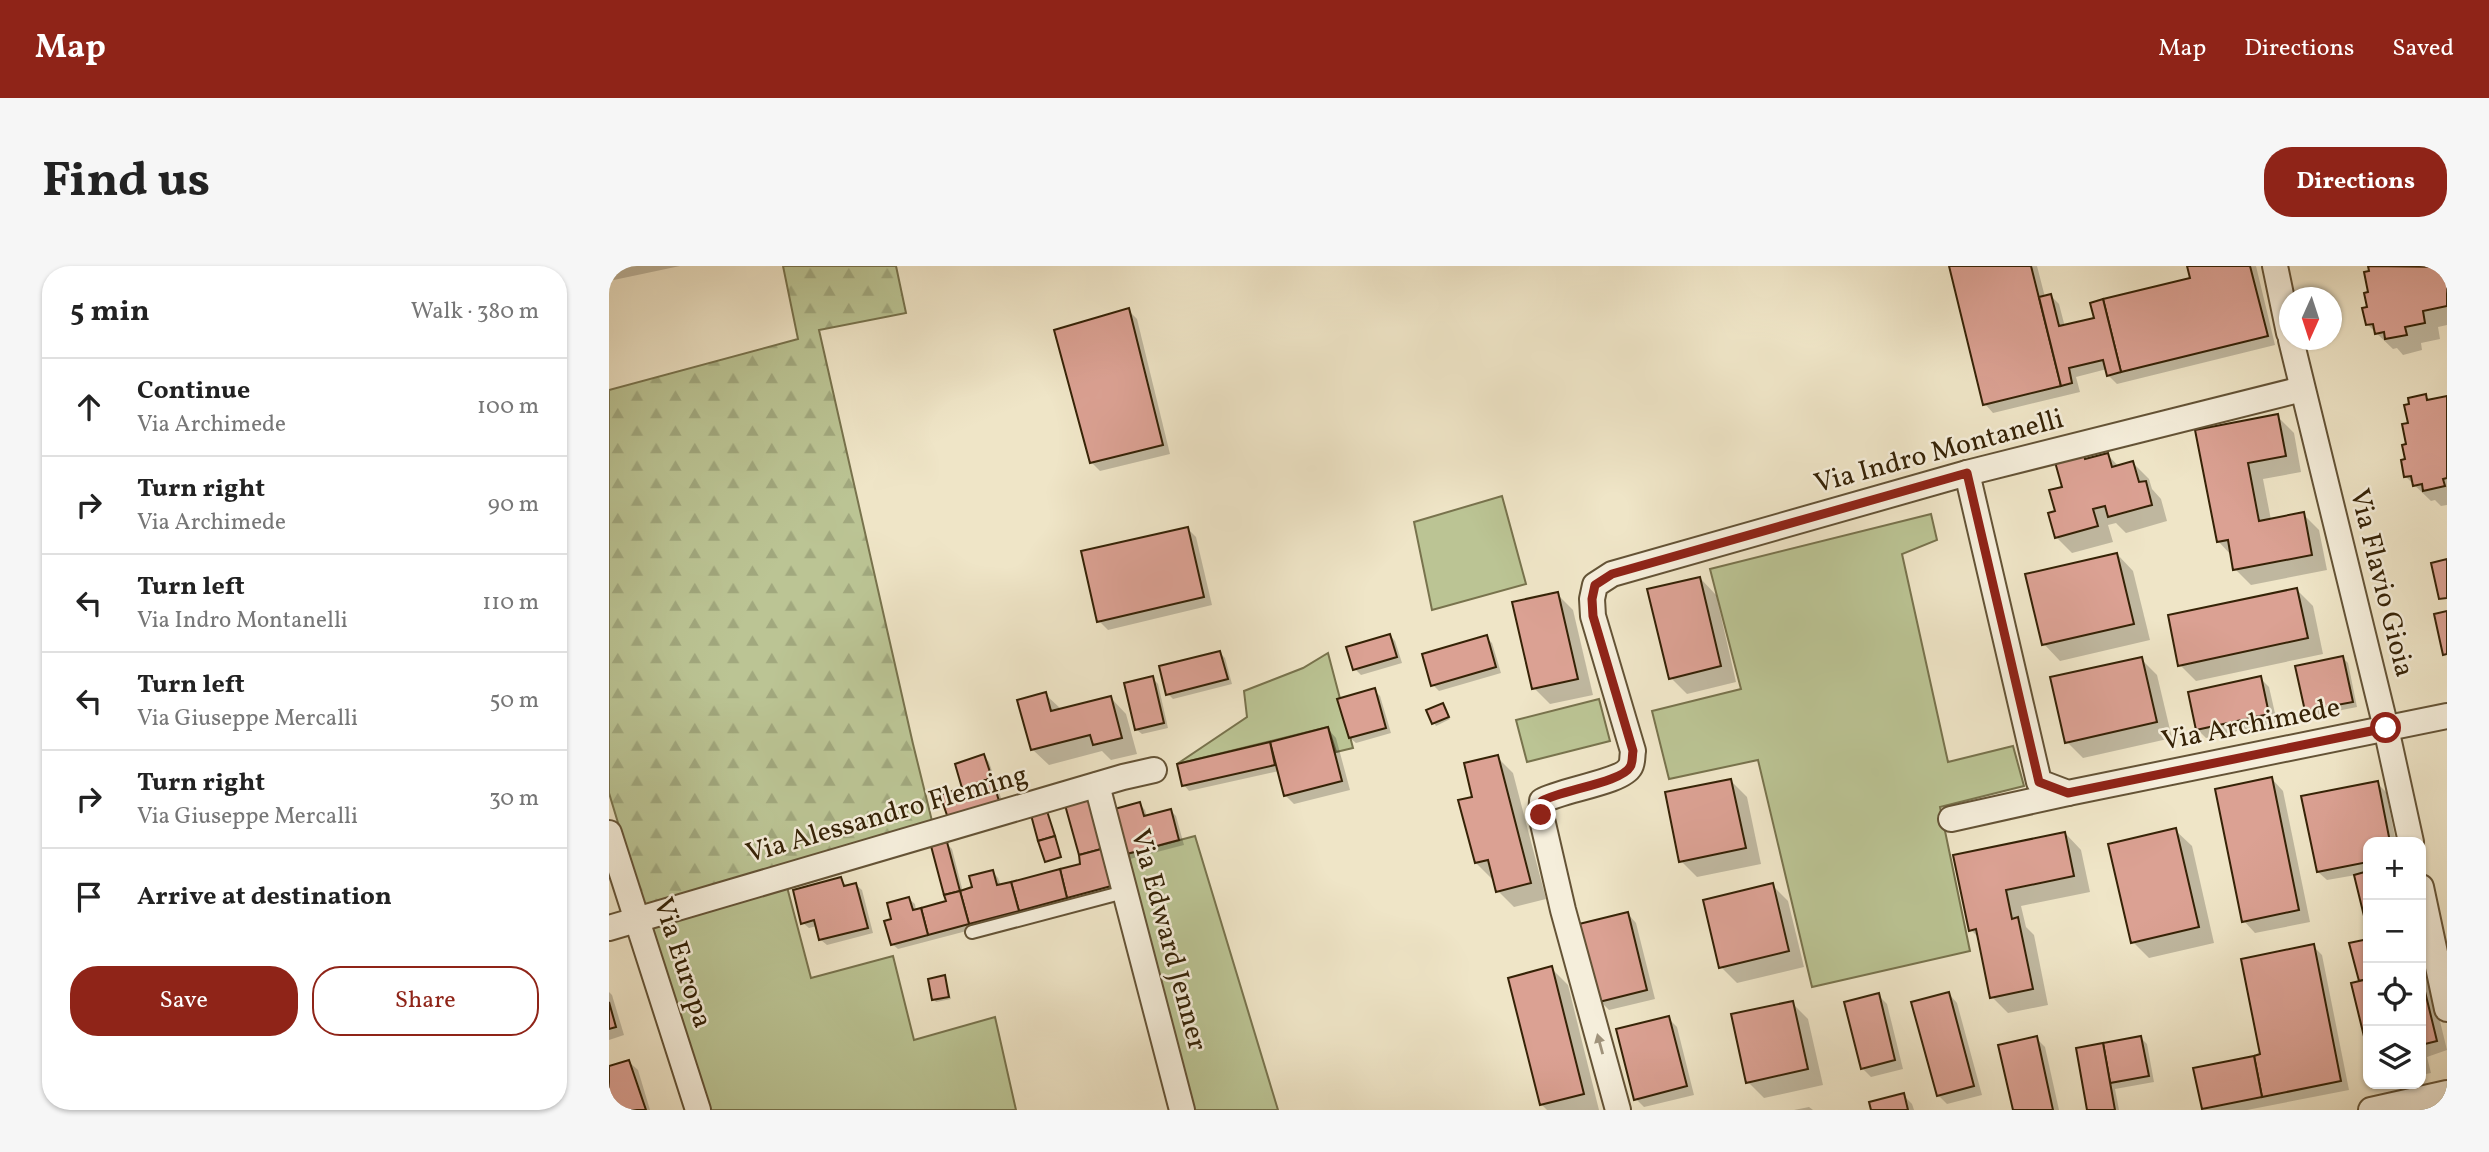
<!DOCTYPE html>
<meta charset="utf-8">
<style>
:root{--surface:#fff;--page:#f6f6f6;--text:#222;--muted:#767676;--line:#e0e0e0;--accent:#8f2418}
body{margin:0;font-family:Vollkorn,serif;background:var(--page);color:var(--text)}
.controls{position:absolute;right:21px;bottom:21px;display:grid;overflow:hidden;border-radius:14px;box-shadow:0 2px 5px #0004}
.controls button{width:63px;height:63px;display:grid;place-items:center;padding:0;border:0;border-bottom:2px solid var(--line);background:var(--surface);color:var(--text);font:35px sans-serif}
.compass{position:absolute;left:1670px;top:21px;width:63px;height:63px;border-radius:50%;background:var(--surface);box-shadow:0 2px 5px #0004;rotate:183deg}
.stop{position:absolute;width:21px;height:21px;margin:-16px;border:5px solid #8f2418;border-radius:50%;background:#fff}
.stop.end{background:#8f2418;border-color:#fff;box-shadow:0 2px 7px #0008}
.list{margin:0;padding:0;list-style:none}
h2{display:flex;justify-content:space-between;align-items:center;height:91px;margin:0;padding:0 28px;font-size:30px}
h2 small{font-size:23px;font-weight:400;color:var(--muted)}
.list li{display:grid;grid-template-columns:46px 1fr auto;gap:21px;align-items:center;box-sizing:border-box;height:98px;padding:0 28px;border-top:2px solid var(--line)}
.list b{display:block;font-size:26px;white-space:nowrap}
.list p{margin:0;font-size:23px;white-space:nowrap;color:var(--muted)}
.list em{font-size:23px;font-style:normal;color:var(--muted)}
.actions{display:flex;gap:14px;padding:21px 28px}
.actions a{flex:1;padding:16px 0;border:2px solid var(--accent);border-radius:28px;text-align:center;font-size:24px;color:var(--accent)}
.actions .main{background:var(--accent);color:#fff}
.icon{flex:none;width:38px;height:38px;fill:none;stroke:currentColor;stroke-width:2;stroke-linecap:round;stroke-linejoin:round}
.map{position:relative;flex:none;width:1838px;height:844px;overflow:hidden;border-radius:28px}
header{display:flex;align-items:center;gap:42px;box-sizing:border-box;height:98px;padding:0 35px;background:var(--accent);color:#fff}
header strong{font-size:33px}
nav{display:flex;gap:38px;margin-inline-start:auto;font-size:24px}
.intro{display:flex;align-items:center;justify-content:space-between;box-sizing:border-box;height:168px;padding:0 42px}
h1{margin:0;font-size:49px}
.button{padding:18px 32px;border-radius:28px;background:var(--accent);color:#fff;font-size:24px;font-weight:700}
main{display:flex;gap:42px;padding:0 42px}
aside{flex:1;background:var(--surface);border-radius:28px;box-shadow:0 2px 5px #0004}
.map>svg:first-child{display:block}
.green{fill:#bbc494;stroke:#78734d;stroke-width:2}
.forest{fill:url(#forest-firs);stroke:#78734d;stroke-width:2}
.shadow{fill:#0003}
.building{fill:#dba193;stroke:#352206;stroke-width:2}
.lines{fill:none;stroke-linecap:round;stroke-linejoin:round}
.service-casing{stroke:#645336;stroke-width:16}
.minor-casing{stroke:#645336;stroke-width:28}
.service{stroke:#f5eedb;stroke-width:12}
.minor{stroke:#f5eedb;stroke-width:24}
.oneway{fill:#9f927b}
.route{stroke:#8f2418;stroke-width:9}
.labels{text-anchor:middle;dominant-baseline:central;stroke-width:5;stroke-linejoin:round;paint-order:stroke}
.street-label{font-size:28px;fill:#352206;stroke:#f5eedb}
</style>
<header>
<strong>Map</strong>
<nav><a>Map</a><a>Directions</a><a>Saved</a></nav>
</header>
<div class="intro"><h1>Find us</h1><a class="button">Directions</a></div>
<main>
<aside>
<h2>5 min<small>Walk · 380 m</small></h2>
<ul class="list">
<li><svg class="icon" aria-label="ahead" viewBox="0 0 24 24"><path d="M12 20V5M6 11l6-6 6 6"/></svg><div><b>Continue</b><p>Via Archimede</p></div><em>100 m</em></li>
<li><svg class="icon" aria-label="right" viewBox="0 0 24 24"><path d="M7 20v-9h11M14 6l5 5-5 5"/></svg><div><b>Turn right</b><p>Via Archimede</p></div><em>90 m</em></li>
<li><svg class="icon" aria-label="left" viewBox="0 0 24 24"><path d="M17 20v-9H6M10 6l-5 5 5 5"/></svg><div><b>Turn left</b><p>Via Indro Montanelli</p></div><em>110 m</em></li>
<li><svg class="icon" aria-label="left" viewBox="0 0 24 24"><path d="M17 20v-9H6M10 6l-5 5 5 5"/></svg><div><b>Turn left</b><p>Via Giuseppe Mercalli</p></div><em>50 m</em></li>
<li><svg class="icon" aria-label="right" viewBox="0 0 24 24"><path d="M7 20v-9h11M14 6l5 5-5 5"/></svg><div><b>Turn right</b><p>Via Giuseppe Mercalli</p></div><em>30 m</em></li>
<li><svg class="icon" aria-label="arrive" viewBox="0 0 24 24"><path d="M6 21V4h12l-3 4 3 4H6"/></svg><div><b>Arrive at destination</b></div></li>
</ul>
<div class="actions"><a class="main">Save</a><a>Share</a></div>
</aside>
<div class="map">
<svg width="1838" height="844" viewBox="0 0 1838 844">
<defs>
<pattern id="forest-firs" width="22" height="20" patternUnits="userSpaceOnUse" patternTransform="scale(1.75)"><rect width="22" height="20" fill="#bbc494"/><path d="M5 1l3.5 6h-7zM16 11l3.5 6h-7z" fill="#a1a87e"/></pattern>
</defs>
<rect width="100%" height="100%" fill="#efe5c7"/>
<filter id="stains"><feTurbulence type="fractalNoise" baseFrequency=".00286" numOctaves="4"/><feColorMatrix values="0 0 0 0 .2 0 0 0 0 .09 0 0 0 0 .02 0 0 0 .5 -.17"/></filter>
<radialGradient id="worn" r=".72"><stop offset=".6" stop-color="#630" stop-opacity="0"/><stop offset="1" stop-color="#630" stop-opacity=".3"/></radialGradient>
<g class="green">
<path d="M893 230 917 318 823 344 805 256Z"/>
<path d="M1322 248 1328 274 1293 288 1339 496 1404 480 1415 520 1331 541 1361 685 1203 721 1149 494 1060 513 1043 445 1132 423 1101 303Z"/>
<path d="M719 387 744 482 727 486 719 461 568 498 638 451 635 425 694 402Z"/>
<path d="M990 433 1001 475 918 496 907 454Z"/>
<path d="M586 570 669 844H582L514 589Z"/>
<path d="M178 621 202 712 284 690 305 774 386 751 407 844H101L39 660Z"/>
</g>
<path class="forest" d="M174 0H287L297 47 210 64 304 478 324 559 35 643 0 527V124L189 73Z"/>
<g class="shadow">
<path d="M0 0H71L0 15Z"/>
<path d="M1342 0H1428L1436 31 1442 30 1450 38 1456 61 1487 53 1583 13 1579 0H1647L1666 79 1508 118 1499 109 1498 103 1467 111 1471 126 1384 147 1376 138Z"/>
<path d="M1761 0H1836L1838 2V59L1829 61 1831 73 1812 77 1813 84 1794 89 1788 82 1784 83 1759 59Z"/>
<path d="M519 44 528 53 561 188 491 205 482 196Z"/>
<path d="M1816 130 1822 135 1838 133V239L1832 240 1826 234 1822 235 1797 211 1801 158Z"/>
<path d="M1668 150 1685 167 1692 206 1654 213 1662 254 1694 248 1710 264 1718 304 1642 319 1626 303 1623 290 1609 275 1588 166Z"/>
<path d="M1499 189 1510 201 1524 197 1540 213 1543 223 1552 233 1558 255 1517 267 1507 257 1499 259 1504 276 1463 287 1447 271 1448 246 1455 222 1474 190 1478 194Z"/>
<path d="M578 262 587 271 603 339 499 364 490 355Z"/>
<path d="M1508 288 1524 305 1541 374 1451 395 1435 378Z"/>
<path d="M1091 312 1107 329 1127 416 1078 428 1062 412Z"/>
<path d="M1688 324 1704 340 1714 388 1587 415 1571 399Z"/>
<path d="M948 328 964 344 984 429 941 438 925 422Z"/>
<path d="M781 369 786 375 793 397 752 409 746 403Z"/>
<path d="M877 371 883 377 892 407 830 425 824 419Z"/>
<path d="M611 387 616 392 623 418 564 433 559 428Z"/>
<path d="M1734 392 1739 397 1748 441 1703 450 1697 445Z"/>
<path d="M1532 393 1548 409 1563 472 1474 492 1458 476Z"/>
<path d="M543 412 549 418 559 462 533 468 527 463Z"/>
<path d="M1651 412 1660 421 1668 456 1597 472 1588 463Z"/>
<path d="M765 424 771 430 782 467 747 477 741 472Z"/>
<path d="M436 428 453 444 501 431 517 448 528 488 502 494 493 485 440 499 423 483Z"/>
<path d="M834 439 841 453 827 460 819 445Z"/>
<path d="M719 463 727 472 741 524 685 538 676 529 670 505 580 525 575 519 660 478 663 481Z"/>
<path d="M375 490 380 496 395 541 356 523Z"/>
<path d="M888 491 904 507 937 633 905 641 889 625 886 612 883 613 867 597 866 532Z"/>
<path d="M1663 513 1674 525 1701 656 1646 667 1635 655Z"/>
<path d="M1122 515 1138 531 1152 598 1088 611 1072 595Z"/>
<path d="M1768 517 1777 526 1787 576H1759V652L1756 649 1747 609 1718 614 1709 606Z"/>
<path d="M531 538 536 544 538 551 561 544 567 550 575 579 521 593 515 588Z"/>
<path d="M1566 564 1583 580 1605 677 1540 692 1524 676Z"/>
<path d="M1456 567 1472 584 1481 626 1412 640 1417 661 1425 669 1439 739 1399 747 1383 731 1370 672 1362 664 1346 590Z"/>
<path d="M337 577 343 583 354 626 366 622 384 606 389 612 392 620 473 599 510 625 289 683 283 678 284 654 300 633 306 638 307 645 339 636Z"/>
<path d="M232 613 238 621 247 619 253 624 264 667 218 679 212 674 208 660 200 662 194 657Z"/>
<path d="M1163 619 1179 635 1195 701 1128 717 1112 701Z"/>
<path d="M1019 648 1027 657 1046 733 1000 744 991 735Z"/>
<path d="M1759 674V780L1744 719 1752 717 1743 678Z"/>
<path d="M1704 680 1713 689 1740 824 1638 844H1596L1594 842 1653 790Z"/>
<path d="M942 702 959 719 990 844H938L932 838Z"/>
<path d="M1812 705 1821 714 1838 784 1818 791 1822 807 1812 809Z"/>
<path d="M335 711 342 733 327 736 325 733Z"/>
<path d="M0 726 3 729 15 769 0 774Z"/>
<path d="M1340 728 1348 737 1373 829 1338 838 1329 829Z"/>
<path d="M1269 729 1278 738 1294 803 1262 811 1253 802Z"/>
<path d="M1183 737 1199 753 1214 819 1155 832 1139 816Z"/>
<path d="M1059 752 1068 761 1085 829 1035 841 1027 833Z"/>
<path d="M1427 772 1436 781 1450 844H1406L1392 780Z"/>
<path d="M1532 772 1538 778 1545 816 1506 823 1510 844H1480L1469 783Z"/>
<path d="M20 796 29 804 41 844H0V802Z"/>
<path d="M1294 829 1303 838 1305 844H1263L1262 837Z"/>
<path d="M1200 841 1204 844H1185Z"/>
</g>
<g class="building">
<path d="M1340 0H1422L1452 120 1374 139Z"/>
<path d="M1578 0H1641L1659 70 1512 106 1494 33 1581 12Z"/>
<path d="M1759 0 1838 1V40L1814 45 1816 57 1796 61 1798 69 1776 73 1775 66 1766 68 1764 58 1757 59 1753 42 1758 41 1755 27 1759 26 1755 6 1760 5Z"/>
<path d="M1442 28 1450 60 1485 52 1481 37 1494 33 1512 106 1498 110 1494 94 1460 102 1463 117 1452 120 1430 31Z"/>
<path d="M520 42 554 179 481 197 445 64Z"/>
<path d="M1817 128 1818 134 1838 130V212L1834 213 1836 220 1814 225 1813 218 1804 220 1802 210 1795 211 1792 194 1796 193 1793 179 1797 178 1793 158 1799 157 1795 139 1800 138 1799 132Z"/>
<path d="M1669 148 1677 190 1639 197 1650 255 1695 246 1703 289 1624 304 1619 274 1608 276 1586 164Z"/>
<path d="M1499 187 1503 201 1524 195 1530 216 1537 215 1543 239 1499 251 1496 240 1484 243 1489 260 1446 272 1439 247 1446 245 1440 224 1453 221 1446 196 1475 188 1476 193Z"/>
<path d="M579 261 595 331 488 356 472 285Z"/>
<path d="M1508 287 1525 358 1433 379 1416 308Z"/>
<path d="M1838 293V332L1830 333 1822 297Z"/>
<path d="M1091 311 1112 400 1060 413 1038 323Z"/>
<path d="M1688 322 1699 372 1569 400 1559 349Z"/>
<path d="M949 326 969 413 923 423 903 336Z"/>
<path d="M1838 345V388L1834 389 1825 348Z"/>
<path d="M781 368 788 391 744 404 737 381Z"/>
<path d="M878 369 887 401 822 420 813 388Z"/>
<path d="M611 385 619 413 557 429 550 400Z"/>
<path d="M1734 390 1744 436 1696 445 1686 400Z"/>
<path d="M1533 391 1548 456 1456 477 1441 411Z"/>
<path d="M544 410 555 457 526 464 515 417Z"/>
<path d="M1652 410 1660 448 1587 464 1579 426Z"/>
<path d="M766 422 777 462 740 472 728 433Z"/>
<path d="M437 426 442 445 502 430 513 472 484 479 481 469 422 484 408 434Z"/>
<path d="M834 437 840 451 823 458 817 444Z"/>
<path d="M719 461 733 515 675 530 661 476Z"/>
<path d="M661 476 666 499 573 520 568 498Z"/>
<path d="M375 488 383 512 353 522 346 498Z"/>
<path d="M889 489 922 617 887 626 879 594 866 597 849 534 863 531 855 497Z"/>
<path d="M1663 511 1690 644 1633 656 1606 523Z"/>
<path d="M383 512 390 535 339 552 331 529Z"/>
<path d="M1122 513 1137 582 1070 596 1056 526Z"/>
<path d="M1769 515 1781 576H1759V596L1708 606 1692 530Z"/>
<path d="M482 531 496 582 470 589 456 539Z"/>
<path d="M531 536 535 550 562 543 570 574 514 589 502 544Z"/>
<path d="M438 545 446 570 429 575 422 549Z"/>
<path d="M1567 562 1590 661 1522 677 1499 578Z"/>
<path d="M1456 566 1465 610 1397 624 1403 653 1409 651 1424 723 1381 732 1367 663 1360 665 1344 589Z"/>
<path d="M446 570 452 591 436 596 429 575Z"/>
<path d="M338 576 351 625 335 629 322 580Z"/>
<path d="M496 582 506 619 458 632 451 603 471 598 470 589Z"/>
<path d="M451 603 458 632 410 645 402 616Z"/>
<path d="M384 604 388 619 402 616 410 645 360 658 351 625 363 621 360 610Z"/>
<path d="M1759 605V649L1755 650 1745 609Z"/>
<path d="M232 611 235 620 247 617 259 662 210 674 205 654 192 658 184 624Z"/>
<path d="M1164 617 1180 685 1110 702 1094 634Z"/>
<path d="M351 625 360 658 319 669 312 642 337 635 335 629Z"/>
<path d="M300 631 304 644 312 642 319 669 282 679 275 655 282 653 278 637Z"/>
<path d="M1019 646 1038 724 990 736 970 658Z"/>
<path d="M1759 673V713L1750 715 1740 677Z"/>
<path d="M1705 678 1732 815 1653 831 1645 790 1651 788 1632 693Z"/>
<path d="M943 700 975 828 931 839 899 712Z"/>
<path d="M336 709 340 731 323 734 319 713Z"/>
<path d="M1812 709 1828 775 1812 779Z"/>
<path d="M1759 713V787L1742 717Z"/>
<path d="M1340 726 1365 820 1328 830 1302 736Z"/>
<path d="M1270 727 1286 794 1252 803 1235 736Z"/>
<path d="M1184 735 1199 803 1137 817 1122 748Z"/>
<path d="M0 736 7 761 0 763Z"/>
<path d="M1060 750 1078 820 1025 834 1007 763Z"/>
<path d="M1428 770 1444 844H1404L1389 779Z"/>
<path d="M1532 770 1540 810 1501 817 1494 777Z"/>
<path d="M1494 777 1506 844H1478L1467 782Z"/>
<path d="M1645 790 1653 831 1593 843 1584 802Z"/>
<path d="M20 794 37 844H0V800Z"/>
<path d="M1295 827 1299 844H1262L1260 836Z"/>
</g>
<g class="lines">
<g class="service-casing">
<path id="service" d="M363 666 515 626"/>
</g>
<g class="minor-casing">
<g id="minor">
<path d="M1666 0 1680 67"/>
<path d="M1682 74 1777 462 1802 576"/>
<path d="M1358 207 1430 516 1459 527 1838 450"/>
<path d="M488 519 573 844"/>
<path d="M1342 553 1459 527"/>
<path d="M0 567 89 844"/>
<path d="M1812 621 1838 743"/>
<path d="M0 662 514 511 545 504"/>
<path d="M1009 844 954 644 932 549 933 535C952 524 1013 516 1021 501 1024 497 1023 490 1024 485L984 350 983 333 986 319 1003 308 1358 207 1693 123"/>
<path d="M1762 844 1838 827"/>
</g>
</g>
<use href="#service" class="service"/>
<use href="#minor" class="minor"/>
</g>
<defs><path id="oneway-solid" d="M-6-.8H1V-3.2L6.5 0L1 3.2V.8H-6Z" transform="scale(1.75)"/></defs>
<use class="oneway" href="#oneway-solid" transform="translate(991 778) rotate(-105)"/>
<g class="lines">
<path class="route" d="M932 549 933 535C953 524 1013 516 1021 501 1024 497 1023 489 1024 485L984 350 983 333 986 319 1003 308 1358 207 1430 516 1459 527 1777 462"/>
</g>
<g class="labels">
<g class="street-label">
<text transform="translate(1330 186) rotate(-15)">Via Indro Montanelli</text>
<text transform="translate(1772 317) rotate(76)">Via Flavio Gioia</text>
<text transform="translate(1642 459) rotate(-11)">Via Archimede</text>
<text transform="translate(278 549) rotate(-16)">Via Alessandro Fleming</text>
<text transform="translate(559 674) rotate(75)">Via Edward Jenner</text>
<text transform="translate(73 697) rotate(72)">Via Europa</text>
</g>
</g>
<rect width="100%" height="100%" filter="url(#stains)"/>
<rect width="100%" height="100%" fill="url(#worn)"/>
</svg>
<div class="controls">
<button>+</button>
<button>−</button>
<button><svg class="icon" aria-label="locate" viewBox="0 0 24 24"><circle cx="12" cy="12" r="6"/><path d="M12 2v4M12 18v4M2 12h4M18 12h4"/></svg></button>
<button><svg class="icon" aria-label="layers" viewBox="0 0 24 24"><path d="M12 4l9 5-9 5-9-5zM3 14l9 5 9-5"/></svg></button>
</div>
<svg class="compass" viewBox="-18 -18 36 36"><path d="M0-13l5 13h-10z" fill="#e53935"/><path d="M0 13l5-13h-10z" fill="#767676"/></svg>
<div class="stop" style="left:1777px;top:462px"></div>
<div class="stop end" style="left:932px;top:549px"></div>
</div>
</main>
